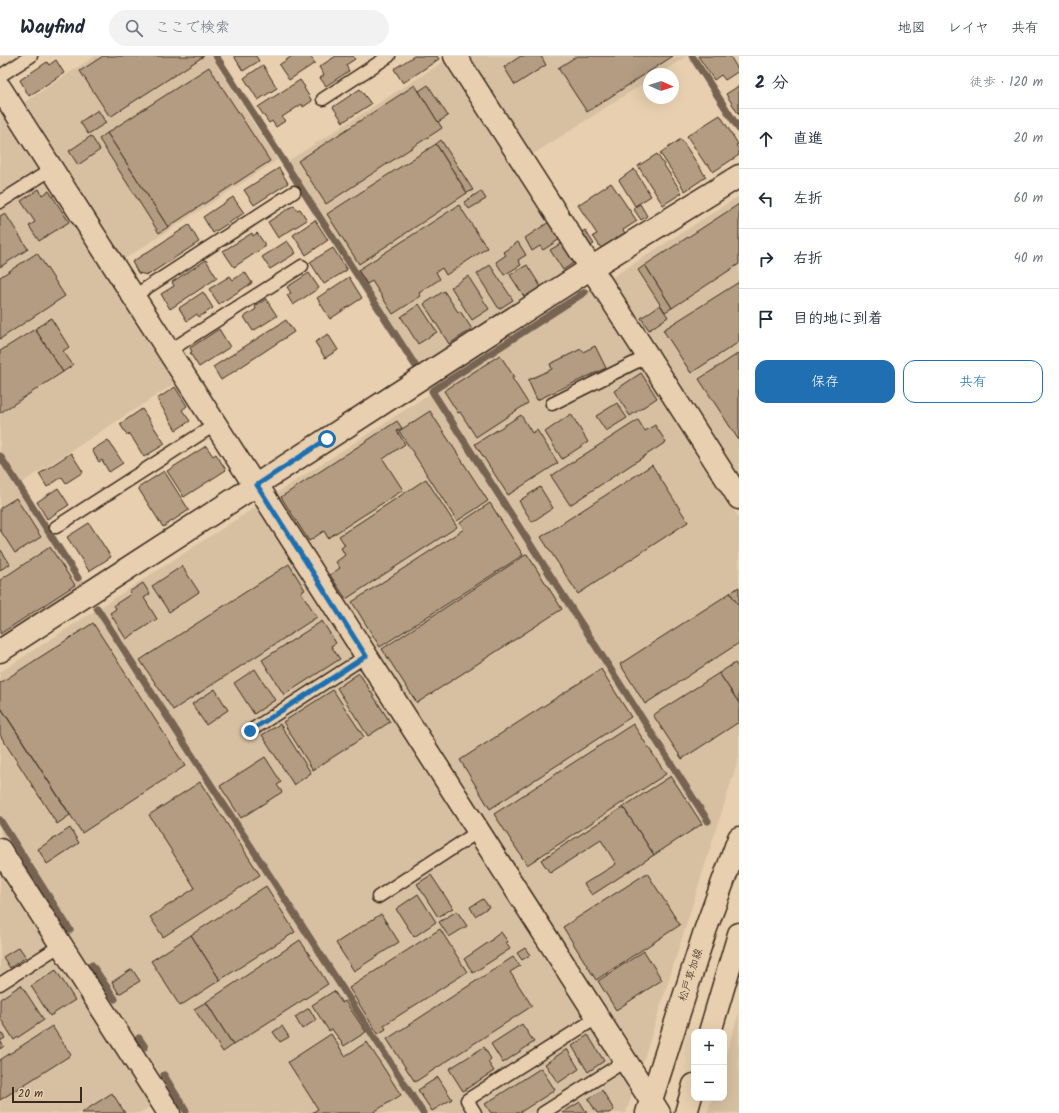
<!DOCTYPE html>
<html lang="ja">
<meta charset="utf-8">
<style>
:root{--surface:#fff;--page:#f2f2f3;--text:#1f2937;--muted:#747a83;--line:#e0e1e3;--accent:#1f6fb2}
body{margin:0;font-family:Kalam,"Klee One",sans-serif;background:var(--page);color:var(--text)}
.controls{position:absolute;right:12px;bottom:12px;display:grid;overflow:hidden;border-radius:8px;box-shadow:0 4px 16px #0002}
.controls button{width:36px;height:36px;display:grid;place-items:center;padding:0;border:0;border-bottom:1px solid var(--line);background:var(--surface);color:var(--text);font:20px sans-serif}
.compass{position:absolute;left:643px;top:12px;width:36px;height:36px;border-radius:50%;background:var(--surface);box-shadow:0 4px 16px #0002;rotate:93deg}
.scale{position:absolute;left:12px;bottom:10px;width:70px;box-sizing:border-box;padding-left:4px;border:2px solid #3b2a1e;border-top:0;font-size:11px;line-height:14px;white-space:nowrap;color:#3b2a1e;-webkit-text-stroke:3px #e7cfaf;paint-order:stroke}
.stop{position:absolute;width:12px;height:12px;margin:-9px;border:3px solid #1f6fb2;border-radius:50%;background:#fff}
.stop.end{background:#1f6fb2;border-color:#fff;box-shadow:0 1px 4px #0008}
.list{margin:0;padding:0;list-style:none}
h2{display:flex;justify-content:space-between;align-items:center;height:52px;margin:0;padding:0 16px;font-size:17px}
h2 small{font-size:13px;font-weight:400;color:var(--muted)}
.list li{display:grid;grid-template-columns:26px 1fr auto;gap:12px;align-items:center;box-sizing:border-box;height:60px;padding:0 16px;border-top:1px solid var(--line)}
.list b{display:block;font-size:15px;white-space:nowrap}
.list em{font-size:13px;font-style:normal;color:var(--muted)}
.actions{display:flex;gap:8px;padding:12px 16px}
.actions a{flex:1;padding:9px 0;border:1px solid var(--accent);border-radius:12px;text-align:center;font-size:14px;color:var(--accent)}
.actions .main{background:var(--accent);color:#fff}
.icon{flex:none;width:22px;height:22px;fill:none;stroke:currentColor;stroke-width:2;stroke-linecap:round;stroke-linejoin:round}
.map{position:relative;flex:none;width:739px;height:1057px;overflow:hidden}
header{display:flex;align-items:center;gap:24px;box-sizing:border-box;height:56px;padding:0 20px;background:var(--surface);border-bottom:1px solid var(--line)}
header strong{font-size:19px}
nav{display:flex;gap:22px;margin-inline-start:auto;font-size:14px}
.search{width:280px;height:36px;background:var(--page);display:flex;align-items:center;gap:10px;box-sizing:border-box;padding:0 14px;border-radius:22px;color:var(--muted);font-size:15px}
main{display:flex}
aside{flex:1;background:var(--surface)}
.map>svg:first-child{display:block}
.built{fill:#d7c0a2}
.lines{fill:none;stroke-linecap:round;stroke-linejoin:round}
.stream{stroke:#766451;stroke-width:7}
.building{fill:#b39c82;stroke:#3b2a1e}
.service-casing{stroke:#3b2a1e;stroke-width:15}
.minor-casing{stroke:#3b2a1e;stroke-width:25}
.primary-casing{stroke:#3b2a1e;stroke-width:25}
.service{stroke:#e7cfaf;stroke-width:12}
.minor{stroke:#e7cfaf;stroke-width:22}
.primary{stroke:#e7cfaf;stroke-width:22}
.route{stroke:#1f6fb2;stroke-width:5}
.labels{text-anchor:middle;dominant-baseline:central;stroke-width:3;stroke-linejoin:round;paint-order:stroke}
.street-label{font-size:11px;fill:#3b2a1e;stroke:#e7cfaf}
</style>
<header>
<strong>Wayfind</strong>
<div class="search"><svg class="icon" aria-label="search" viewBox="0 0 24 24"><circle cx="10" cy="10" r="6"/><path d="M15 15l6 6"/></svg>ここで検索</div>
<nav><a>地図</a><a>レイヤ</a><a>共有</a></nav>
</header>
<main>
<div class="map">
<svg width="739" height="1057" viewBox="0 0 739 1057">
<rect width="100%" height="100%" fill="#e7cfaf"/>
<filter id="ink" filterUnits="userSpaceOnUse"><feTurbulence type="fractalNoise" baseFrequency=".025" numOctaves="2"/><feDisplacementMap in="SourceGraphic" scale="8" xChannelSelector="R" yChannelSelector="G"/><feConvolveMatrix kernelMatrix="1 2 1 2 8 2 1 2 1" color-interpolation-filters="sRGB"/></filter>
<g filter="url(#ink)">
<g class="built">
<path d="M95 0H211L277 104 123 204 22 48Z"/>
<path d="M462 0H687L659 18H649V24L527 102Z"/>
<path d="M449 2 582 208 420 311 288 105Z"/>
<path d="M0 50 177 326 20 428 85 527 0 582Z"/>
<path d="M739 140V421L611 222Z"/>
<path d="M592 233 739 462V701L642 1009 275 438Z"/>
<path d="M257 450 633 1035 626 1057H180L0 777V616Z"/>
<path d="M0 816 151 1050 140 1057H0Z"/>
<path d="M739 957V1057H707L712 1042H724V1004Z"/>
</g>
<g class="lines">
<g class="stream">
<path d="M216 0 415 309"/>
<path d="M692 0 739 73"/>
<path d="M585 236 432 335 708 765"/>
<path d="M0 400 78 522"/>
<path d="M97 552 423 1057"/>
<path d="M0 764 70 874"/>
<path d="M92 909 115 943"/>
<path d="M139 982 145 991"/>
<path d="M164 1019 186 1055"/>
</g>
</g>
<g class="building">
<path d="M103 0H204L110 61 80 15Z"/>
<path d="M234 0H256L259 5 243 15Z"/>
<path d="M292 0H310L315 7 289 24 279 9Z"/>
<path d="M336 0H353L355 3 346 9 349 15 326 30 320 22 324 19 319 11Z"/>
<path d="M414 0H437L439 3 403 27 394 13Z"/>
<path d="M521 0H541L546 9 515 29 504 11Z"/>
<path d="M577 0H673L587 56 558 12Z"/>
<path d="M698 0H730L739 15 725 24 721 19 714 24Z"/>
<path d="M56 4 64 17 29 40 20 24 47 6 49 9Z"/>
<path d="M263 9 277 32 258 44 244 22Z"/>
<path d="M209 11 270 105 168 171 107 77Z"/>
<path d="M300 24 305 31 304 32 312 45 303 51 302 48 282 61 285 65 276 71 272 65 269 67 258 51Z"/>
<path d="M415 29 442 72 326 148 298 105Z"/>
<path d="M428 29 448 60 438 66 419 35Z"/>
<path d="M739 30V59L726 38Z"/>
<path d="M360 33 371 48 343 66 333 51Z"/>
<path d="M98 54 106 67 88 78 80 66Z"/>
<path d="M720 59 738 88 736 89 739 93V99L713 116 708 108 706 109 687 80Z"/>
<path d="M107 77 168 171 159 177 99 83Z"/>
<path d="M91 80 100 94 78 109 69 95Z"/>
<path d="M681 83 706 121 685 135 660 97Z"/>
<path d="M441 84 473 134 467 137 436 88Z"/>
<path d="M436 88 467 137 359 208 327 158Z"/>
<path d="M657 98 682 137 663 149 638 110Z"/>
<path d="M279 112 288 127 254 149 244 134Z"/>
<path d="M634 113 651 140 635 150 619 124Z"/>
<path d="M611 127 637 165 623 174 625 177 601 192 593 180 597 178 578 149Z"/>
<path d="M39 133 42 139 49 135 69 166 39 185 29 170 35 166 21 145Z"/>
<path d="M481 135 486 143 469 153 464 146Z"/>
<path d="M233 141 244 157 213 177 203 161Z"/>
<path d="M640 148 647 160 641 164 633 152Z"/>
<path d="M739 148V208L672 252 645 209Z"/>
<path d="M294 149 297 154 300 153 307 164 278 182 268 166Z"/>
<path d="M459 149 487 192 446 219 442 212 436 216 440 223 419 237 421 240 393 258 372 225 367 228 358 214Z"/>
<path d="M5 157 28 193 0 211V160Z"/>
<path d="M315 164 328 184 306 199 293 179Z"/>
<path d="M549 166 560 183 543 194 540 190 532 195 525 182Z"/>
<path d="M189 169 199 186 148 219 138 217 132 206Z"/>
<path d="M585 174 594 188 588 192 579 178Z"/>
<path d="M252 177 253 180 257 177 266 190 234 211 223 195Z"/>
<path d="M287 185 296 197 270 213 262 201Z"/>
<path d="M518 186 526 199 518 204 521 209 504 219 496 206 506 199 503 196Z"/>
<path d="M562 187 575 206 563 214 550 194Z"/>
<path d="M333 192 347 214 324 228 310 206Z"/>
<path d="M37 197 65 240 0 283V221Z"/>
<path d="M206 204 217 222 170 253 161 238 174 230 172 226Z"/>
<path d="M490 209 513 244 499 253 477 218Z"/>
<path d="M527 209 541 231 525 242 510 219Z"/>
<path d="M645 209 672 252 665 256 638 214Z"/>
<path d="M245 216 252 227 219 248 209 233 230 220 233 224Z"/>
<path d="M309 217 319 232 293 249 287 239 291 237 287 231Z"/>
<path d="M468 220 489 253 472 264 451 231Z"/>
<path d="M349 221 362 242 330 263 317 242Z"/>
<path d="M739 226V286L691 317 663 274Z"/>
<path d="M444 235 458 256 460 255 472 273 449 288 424 248Z"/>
<path d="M203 236 213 252 199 261 197 258 187 265 179 252Z"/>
<path d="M266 243 277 260 253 275 244 261 256 253 255 250Z"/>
<path d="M419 248 437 276 418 288 401 261Z"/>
<path d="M660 249 668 261 649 274 641 262Z"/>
<path d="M51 262 69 291 63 295 73 309 63 316 35 273Z"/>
<path d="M286 264 294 276 221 324 213 311Z"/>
<path d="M35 273 63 316 0 357V295Z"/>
<path d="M219 273 230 291 199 311 190 297 192 296 190 292Z"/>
<path d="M328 278 338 294 325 302 315 286Z"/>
<path d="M595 290 606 312 537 344 528 324 552 313 550 308 581 293 583 296Z"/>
<path d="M739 297V382L738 383 699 323Z"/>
<path d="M500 299 514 321 512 322 528 347 476 381 460 356 458 357 444 335Z"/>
<path d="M641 317 657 342 630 360 614 335Z"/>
<path d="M175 331 187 350 182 354 190 365 176 374 157 343Z"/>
<path d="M617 347 627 362 606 375 596 360Z"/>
<path d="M142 353 165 388 144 401 130 378 127 379 120 368Z"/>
<path d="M430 355 488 445 457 465 399 375Z"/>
<path d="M571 358 588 386 562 403 545 376Z"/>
<path d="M521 359 532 377 537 374 558 407 508 439 475 388Z"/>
<path d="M638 364 645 375 655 369 666 386 570 449 551 420Z"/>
<path d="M397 365 402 372 397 375 405 388 383 403 403 434 328 482 324 475 309 485 281 441Z"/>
<path d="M108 384 123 407 109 416 102 404 99 406 92 394Z"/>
<path d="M206 390 213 400 216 398 226 414 184 441 167 415Z"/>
<path d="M71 397 83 416 66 427 62 421 47 431 39 418Z"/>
<path d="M652 409 688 466 578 538 541 481Z"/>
<path d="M164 415 189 454 163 471 138 432Z"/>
<path d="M426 423 457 471 346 543 330 519 340 512 336 506 345 499 341 492 345 489 339 480Z"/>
<path d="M540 431 553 452 532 466 519 445Z"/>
<path d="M58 432 69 449 47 463 37 446Z"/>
<path d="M16 442 41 481 15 497 0 474V452Z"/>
<path d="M490 447 523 499 380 591 352 546 464 473 460 467Z"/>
<path d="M89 467 111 501 89 515 67 481Z"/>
<path d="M50 491 75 529 0 578V524Z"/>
<path d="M1 494 10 508 0 514V495Z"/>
<path d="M527 498 562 553 417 647 382 593Z"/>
<path d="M289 508 305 534 301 536 317 561 173 654 140 604Z"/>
<path d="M182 510 199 536 169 556 152 530Z"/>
<path d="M143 527 150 538 144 542 157 563 126 583 110 557 116 553 114 549 131 538 129 536Z"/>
<path d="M739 531V550L730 537Z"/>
<path d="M730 537 739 550V587L645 648 620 608Z"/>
<path d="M322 565 336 587 331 590 340 603 284 639 262 604Z"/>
<path d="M93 567 185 710 82 777 0 650V627Z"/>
<path d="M735 607 739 613V647L719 617Z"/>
<path d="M255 613 275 644 254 658 234 627Z"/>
<path d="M601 613 631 661 490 753 460 704Z"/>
<path d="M359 617 390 666 368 680 337 632Z"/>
<path d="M719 617 739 647V666L682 703 653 659Z"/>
<path d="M215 633 228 654 206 669 192 648Z"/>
<path d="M333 634 364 681 313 714 283 666Z"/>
<path d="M1 652 70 759 57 768 0 679V653Z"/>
<path d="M280 668 311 717 294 729 262 679Z"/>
<path d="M633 668 666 718 527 809 494 758Z"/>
<path d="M265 701 281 726 277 729 282 736 241 762 220 730Z"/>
<path d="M671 720 702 768 654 799 623 751Z"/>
<path d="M200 726 260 819 163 881 150 861 195 832 149 759Z"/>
<path d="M623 751 654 799 592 839 584 828 616 808 601 784 550 817 541 804Z"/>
<path d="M70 772 79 787 47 808 38 793Z"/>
<path d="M647 817 680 869 596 924 563 871Z"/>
<path d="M431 819 453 852 438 861 417 828Z"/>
<path d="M266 830 295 876 220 924 191 879Z"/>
<path d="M418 838 436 866 414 881 396 853Z"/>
<path d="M483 843 489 851 475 860 470 851Z"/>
<path d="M457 855 467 870 449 881 439 866Z"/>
<path d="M381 858 399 886 354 915 336 887Z"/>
<path d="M440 873 467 916 384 969 386 973 378 978 349 932Z"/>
<path d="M501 876 508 886 506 887 510 893 473 917 464 903 492 884V883Z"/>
<path d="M191 879 220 924 180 950 151 905Z"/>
<path d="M300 884 328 928 233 989 206 946Z"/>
<path d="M19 891 26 901 10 912 3 901Z"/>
<path d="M525 892 530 899 522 904 517 897Z"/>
<path d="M644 895 662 924 616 954 598 925Z"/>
<path d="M513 901 520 910 510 916 532 950 415 1026 387 983Z"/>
<path d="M132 913 140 925 119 938 112 926Z"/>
<path d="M56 914 75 944 50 960 31 930Z"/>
<path d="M21 929 44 964 14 984 0 962V943Z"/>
<path d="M334 935 342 947 345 945 366 976 344 990 332 973 329 975 312 949Z"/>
<path d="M206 946 233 989 223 996 194 953Z"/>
<path d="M309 952 316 964 302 973 295 961Z"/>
<path d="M522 968 534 986 503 1007 491 988Z"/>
<path d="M52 970 71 999 0 1044V1004Z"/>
<path d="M282 970 289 981 280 986 273 976Z"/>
<path d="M0 975 5 982 0 985 4 990 0 993Z"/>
<path d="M331 978 345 1000 367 986 401 1039 372 1057H312L318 1053 288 1006Z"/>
<path d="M588 979 604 1005 588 1016 572 990Z"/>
<path d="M484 991 491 1003 488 1006 494 1015 463 1035 449 1013Z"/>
<path d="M567 993 579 1013 558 1027 545 1008Z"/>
<path d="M541 1012 555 1034 519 1057H491L485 1048Z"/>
<path d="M438 1021 452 1043 432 1055 418 1034Z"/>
<path d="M602 1034 614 1054 609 1057H597L588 1043Z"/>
<path d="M112 1037 125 1057H81Z"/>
<path d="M580 1046 587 1057H562Z"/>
</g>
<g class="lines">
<g class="service-casing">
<g id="service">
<path d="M0 20 31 0"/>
<path d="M323 43 389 0"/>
<path d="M0 146 52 113"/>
<path d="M134 240 294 136"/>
<path d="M169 295 302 210"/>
<path d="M552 348 648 300"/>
<path d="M56 471 216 368"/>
<path d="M250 675 366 600"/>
<path d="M378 841 479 775"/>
<path d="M0 928 61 889"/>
<path d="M475 1057 467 1044 598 961"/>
<path d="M543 1057 625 1005"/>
</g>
</g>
<g class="minor-casing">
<g id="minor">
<path d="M455 0 739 442"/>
<path d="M0 32 255 430"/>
<path d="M257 429 659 1057"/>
<path d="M0 595 591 212 739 120"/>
<path d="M0 794 169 1057"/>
</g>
</g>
<g class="primary-casing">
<g id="primary">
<path d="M710 976 739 878"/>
<path d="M647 1057 705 875 739 782"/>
<path d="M686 1057 694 1029"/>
</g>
</g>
<use href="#service" class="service"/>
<use href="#minor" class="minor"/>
<use href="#primary" class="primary"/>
</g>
</g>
<g class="lines" filter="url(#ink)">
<path class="route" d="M250 675 366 600 257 429 327 383"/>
</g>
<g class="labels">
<g class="street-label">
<text transform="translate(691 919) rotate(-72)">松戸草加線</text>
</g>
</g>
</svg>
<div class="controls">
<button>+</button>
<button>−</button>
</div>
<svg class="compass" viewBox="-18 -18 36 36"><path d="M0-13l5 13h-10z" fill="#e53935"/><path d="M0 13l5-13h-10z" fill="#747a83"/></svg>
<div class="scale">20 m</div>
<div class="stop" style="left:327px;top:383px"></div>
<div class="stop end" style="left:250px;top:675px"></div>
</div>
<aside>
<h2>2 分<small>徒歩 · 120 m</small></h2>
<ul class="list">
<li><svg class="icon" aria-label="ahead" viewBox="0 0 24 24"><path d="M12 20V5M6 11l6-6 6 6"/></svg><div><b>直進</b></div><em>20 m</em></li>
<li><svg class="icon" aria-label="left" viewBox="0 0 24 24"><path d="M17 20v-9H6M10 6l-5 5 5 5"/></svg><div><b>左折</b></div><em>60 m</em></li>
<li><svg class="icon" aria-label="right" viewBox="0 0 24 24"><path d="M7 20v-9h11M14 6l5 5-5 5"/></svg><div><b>右折</b></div><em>40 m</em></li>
<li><svg class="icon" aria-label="arrive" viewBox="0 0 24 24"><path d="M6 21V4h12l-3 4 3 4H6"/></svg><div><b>目的地に到着</b></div></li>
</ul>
<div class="actions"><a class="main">保存</a><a>共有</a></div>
</aside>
</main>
